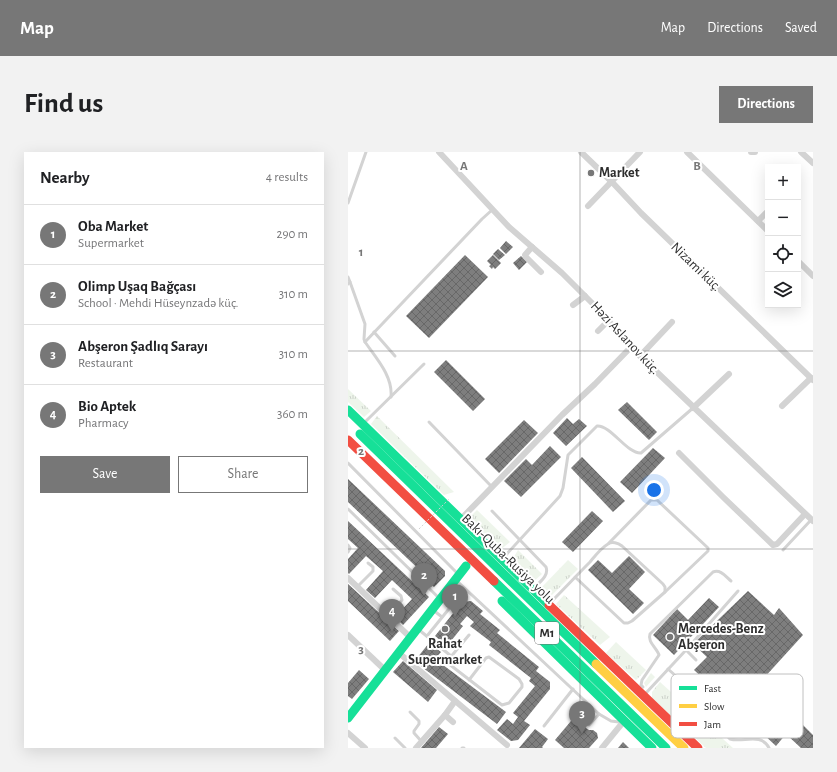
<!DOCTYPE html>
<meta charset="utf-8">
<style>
:root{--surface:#fff;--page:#f2f2f2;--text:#202124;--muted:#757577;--line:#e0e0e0;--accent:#777}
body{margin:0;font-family:"Alegreya Sans",sans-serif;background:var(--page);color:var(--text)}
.controls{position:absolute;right:12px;top:12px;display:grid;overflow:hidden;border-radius:0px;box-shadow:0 4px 16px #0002}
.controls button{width:36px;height:36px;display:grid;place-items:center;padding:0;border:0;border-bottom:1px solid var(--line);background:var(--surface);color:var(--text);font:20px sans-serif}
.you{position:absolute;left:306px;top:338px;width:14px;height:14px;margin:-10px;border:3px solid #fff;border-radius:50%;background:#1a73e8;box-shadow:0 0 0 6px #1a73e833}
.badge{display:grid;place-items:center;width:26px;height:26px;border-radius:50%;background:var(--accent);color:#fff;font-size:13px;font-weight:700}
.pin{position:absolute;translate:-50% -33px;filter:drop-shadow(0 1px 2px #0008)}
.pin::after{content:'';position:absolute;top:21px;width:14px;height:12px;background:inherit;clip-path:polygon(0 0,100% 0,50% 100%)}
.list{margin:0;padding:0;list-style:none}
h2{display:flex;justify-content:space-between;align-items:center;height:52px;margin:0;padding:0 16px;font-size:17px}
h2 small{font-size:13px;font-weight:400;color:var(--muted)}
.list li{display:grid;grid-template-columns:26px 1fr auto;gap:12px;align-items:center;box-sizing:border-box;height:60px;padding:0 16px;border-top:1px solid var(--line)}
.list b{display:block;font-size:15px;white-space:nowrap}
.list p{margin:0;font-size:13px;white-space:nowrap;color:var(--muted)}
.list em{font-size:13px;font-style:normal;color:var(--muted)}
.actions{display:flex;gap:8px;padding:12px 16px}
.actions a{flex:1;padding:9px 0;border:1px solid var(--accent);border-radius:0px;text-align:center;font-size:14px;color:var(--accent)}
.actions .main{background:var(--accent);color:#fff}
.icon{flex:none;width:22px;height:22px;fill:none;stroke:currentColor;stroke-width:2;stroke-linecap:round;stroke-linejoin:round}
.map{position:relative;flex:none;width:465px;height:596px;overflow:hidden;border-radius:0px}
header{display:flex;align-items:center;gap:24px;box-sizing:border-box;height:56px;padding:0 20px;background:var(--accent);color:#fff}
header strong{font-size:19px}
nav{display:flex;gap:22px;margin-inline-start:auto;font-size:14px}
.intro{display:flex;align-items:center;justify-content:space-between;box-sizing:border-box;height:96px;padding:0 24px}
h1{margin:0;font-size:28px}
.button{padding:10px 18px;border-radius:0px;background:var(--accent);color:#fff;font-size:14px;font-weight:700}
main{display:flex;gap:24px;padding:0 24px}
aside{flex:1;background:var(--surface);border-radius:0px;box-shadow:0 4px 16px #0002}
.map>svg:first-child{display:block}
.grass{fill:url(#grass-tufts)}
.building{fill:url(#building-cross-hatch)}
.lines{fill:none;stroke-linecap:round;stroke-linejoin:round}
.lane{stroke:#d3d3d3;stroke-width:3}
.street{stroke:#d3d3d3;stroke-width:6}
.fast{stroke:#16e098;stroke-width:9}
.slow{stroke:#ffcf43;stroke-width:9}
.jam{stroke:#f24e42;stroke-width:9}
.path-bridge{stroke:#d3d3d3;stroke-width:1;stroke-dasharray:2 2;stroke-linecap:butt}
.grid{fill:none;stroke:#777;stroke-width:1;stroke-opacity:0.55}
.poi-dot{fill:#777;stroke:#fff;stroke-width:1.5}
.labels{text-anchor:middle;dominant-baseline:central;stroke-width:4;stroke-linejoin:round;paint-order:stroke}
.shield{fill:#fff;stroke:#6d6d6d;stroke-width:1}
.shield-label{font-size:13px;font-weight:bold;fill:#2e2e2e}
.poi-label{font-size:14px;font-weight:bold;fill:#2e2e2e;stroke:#fff;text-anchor:start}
.street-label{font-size:14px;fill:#2e2e2e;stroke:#fff}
.key{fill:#fff;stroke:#c0c0c0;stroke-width:1}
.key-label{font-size:11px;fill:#2e2e2e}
.grid-label{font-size:13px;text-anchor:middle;font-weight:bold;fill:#777;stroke:#fff;stroke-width:4;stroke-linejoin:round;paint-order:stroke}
</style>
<header>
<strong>Map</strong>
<nav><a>Map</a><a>Directions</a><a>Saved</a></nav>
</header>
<div class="intro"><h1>Find us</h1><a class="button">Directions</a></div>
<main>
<aside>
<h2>Nearby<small>4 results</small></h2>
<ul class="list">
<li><span class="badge">1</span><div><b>Oba Market</b><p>Supermarket</p></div><em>290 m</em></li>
<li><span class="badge">2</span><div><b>Olimp Uşaq Bağçası</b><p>School · Mehdi Hüseynzadə küç.</p></div><em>310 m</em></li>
<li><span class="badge">3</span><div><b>Abşeron Şadlıq Sarayı</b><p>Restaurant</p></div><em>310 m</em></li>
<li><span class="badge">4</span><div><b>Bio Aptek</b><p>Pharmacy</p></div><em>360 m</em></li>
</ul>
<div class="actions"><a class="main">Save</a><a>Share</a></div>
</aside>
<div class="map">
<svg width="465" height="596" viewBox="0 0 465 596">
<defs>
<pattern id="grass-tufts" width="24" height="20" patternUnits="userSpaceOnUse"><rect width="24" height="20" fill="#eef5eb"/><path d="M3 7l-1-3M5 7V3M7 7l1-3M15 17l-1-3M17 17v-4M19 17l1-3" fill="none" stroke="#ccd2ca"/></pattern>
<pattern id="building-cross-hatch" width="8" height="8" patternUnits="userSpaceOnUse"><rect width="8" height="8" fill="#7e7e7e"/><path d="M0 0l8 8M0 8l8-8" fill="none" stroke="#686868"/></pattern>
</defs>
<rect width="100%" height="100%" fill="#fff"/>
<g class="grass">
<path d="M0 237 23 259 16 265 0 250Z"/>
<path d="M29 264 106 340 96 343 23 272Z"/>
<path d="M129 358 162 390 152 398 120 367Z"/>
<path d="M170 398 194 422 185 430 163 410Z"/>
<path d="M220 408 230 417 201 446 192 437Z"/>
<path d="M216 443 262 485 252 493 208 452Z"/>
<path d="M268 490 298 518 288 528 258 501Z"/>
<path d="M303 521 307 525 298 535 296 531Z"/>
<path d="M312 530 385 596H358L304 546V540Z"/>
</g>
<g class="building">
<path d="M158 89 165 95 158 102 152 96Z"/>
<path d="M150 97 157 103 151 108 145 102Z"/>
<path d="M117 103 140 125 81 186 58 164Z"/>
<path d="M145 103 153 111 147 117 145 115 144 117 141 114 143 113 139 109Z"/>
<path d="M173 104 179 110 171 118 165 111Z"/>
<path d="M98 208 137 247 125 259 86 220Z"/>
<path d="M279 250 309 280 301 288 270 258Z"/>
<path d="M219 266 225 272 231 267 239 274 218 294 205 281Z"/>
<path d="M176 268 190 281 151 321 137 307Z"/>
<path d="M202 294 213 305 173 345 156 329 178 307 184 313Z"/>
<path d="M305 296 317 306 284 341 272 330Z"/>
<path d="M234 305 277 349 265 360 223 316Z"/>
<path d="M0 327 97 419V424L86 435 77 427 79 425 0 350Z"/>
<path d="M244 359 255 369 225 400 214 390Z"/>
<path d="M0 369 81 445 55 473 47 465 64 447 44 428 27 446 18 438 35 419 18 404 1 422 0 421V407L10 396 0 387Z"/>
<path d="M281 404 297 420 281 437 296 451 285 462 240 418 250 408 264 421Z"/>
<path d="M0 432 51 479 42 489 0 449Z"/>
<path d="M400 439 426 463 431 456 455 483 415 527 454 563 450 568 465 583V596H453L438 582 428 594 346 518 359 505 345 492Z"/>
<path d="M361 446 371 455 326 503 305 483 329 457 340 468Z"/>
<path d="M123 449 135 459 132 462 152 478 149 481 191 515 188 519 202 530V537L176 569 182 573 170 588 163 589 149 578 159 567 165 572 170 565 165 561 187 534 181 529 183 526 141 493 143 490 122 474 126 470 119 464 112 472 115 474 99 494 87 484 114 450Z"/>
<path d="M81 491 93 500 87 507 158 560 149 572 70 512 69 506Z"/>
<path d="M55 509 89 538 80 550 45 520Z"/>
<path d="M11 518 21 527 4 547 0 544V531Z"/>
<path d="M229 566 234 569 235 574 241 578H245L249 581 250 586 241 596H216L207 588 223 569Z"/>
<path d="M91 575 100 582 88 596H73Z"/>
<path d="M187 577 200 587 194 595 195 596H171Z"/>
<path d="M275 590 281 596H270Z"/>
</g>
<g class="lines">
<g class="lane">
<path d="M0 51 18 0"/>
<path d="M0 125 2 130 0 132"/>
<path d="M2 130 17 172 16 187 17 190"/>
<path d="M26 180 47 204"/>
<path d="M43 245C45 224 28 206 17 190L134 67 144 58"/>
<path d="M17 270 76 212"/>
<path d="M81 270 144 335"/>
<path d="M0 311 110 422"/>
<path d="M0 357 92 447"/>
<path d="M144 359 198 415C201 423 193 429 188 434"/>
<path d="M261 391 303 348H309L360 396V399L317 440"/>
<path d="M0 393 2 396 0 400"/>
<path d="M435 398 463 368"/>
<path d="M156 405 212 344 215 336 220 303 249 274C263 273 279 302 293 301L345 256"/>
<path d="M109 429 251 562 263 569 271 570"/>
<path d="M9 435 25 419V415L20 411"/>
<path d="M203 450C216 437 229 423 242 410 247 404 253 396 260 392 264 389 270 391 274 394L315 432 317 435V440L284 469 280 471H276L227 425"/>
<path d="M85 458 94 465"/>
<path d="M40 464 54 448 53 444 45 437"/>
<path d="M70 477 103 504"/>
<path d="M121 483 101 507V512L154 553 161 551 174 535V532L171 527 141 505 138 506 121 528"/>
<path d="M79 484 117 437"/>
<path d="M338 498 390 439"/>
<path d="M320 517 367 559 370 575 382 587C395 591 413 580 421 596"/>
<path d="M295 535 293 533 294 528 311 503C309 496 299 490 302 482L365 420C373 417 378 425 383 429"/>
<path d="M298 541 338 498 348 508"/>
<path d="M62 560 71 569V572L66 579V581L74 590"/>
<path d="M241 573 251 562"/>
<path d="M196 574 225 537"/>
<path d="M47 586 57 596"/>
<path d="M114 596H116"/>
</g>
<g class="street">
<path d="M91 0 161 75 214 121 247 154 292 204 465 369"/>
<path d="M233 0 264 30 293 61 465 228"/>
<path d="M339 0 420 79"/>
<path d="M403 0H407"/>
<path d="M453 0 465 11"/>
<path d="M240 54 292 0"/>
<path d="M410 69 420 59"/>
<path d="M184 95 177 103 178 105 193 120"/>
<path d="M450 109 465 124"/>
<path d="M225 153 237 144"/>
<path d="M250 179 261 168"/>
<path d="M292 204 324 170"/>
<path d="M434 254 463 226"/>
<path d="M345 256 381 222"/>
<path d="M331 301 375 345 425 393 429 392 457 362"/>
<path d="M113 367 214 263 247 232 283 195"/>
<path d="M0 426 63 486"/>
<path d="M0 483 38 519"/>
<path d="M51 501 159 593"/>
<path d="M97 563 107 549"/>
<path d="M0 581 17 596"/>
<path d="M68 596 97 563 105 570"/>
<path d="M254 596 276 569"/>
</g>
<g class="fast">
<path d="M0 258 201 453"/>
<path d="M12 282 248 512"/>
<path d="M146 429 318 596"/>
<path d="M154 449 304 596"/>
<path d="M0 566 118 414"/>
</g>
<path class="slow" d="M248 512 336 596"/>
<g class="jam">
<path d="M0 288 146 429"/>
<path d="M201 453 350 596"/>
</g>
<path class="path-bridge" d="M71 377 101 347"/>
</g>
<path class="grid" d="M232 0V596M0 199H465M0 397H465"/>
<g class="poi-dot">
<circle cx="243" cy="21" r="4"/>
<circle cx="97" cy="477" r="4"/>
<circle cx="322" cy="485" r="4"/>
</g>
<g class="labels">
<rect class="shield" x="187" y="470" width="24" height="22" rx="3"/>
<g class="shield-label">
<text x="199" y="481">M1</text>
</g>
<g class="poi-label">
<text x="251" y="21">Market</text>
<text x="330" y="477">Mercedes-Benz<tspan x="330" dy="16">Abşeron</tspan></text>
<text x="97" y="492" text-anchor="middle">Rahat<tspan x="97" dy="16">Supermarket</tspan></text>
</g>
<g class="street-label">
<text transform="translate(348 115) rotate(44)">Nizami küç.</text>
<text transform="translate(277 186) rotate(47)">Həzi Aslanov küç.</text>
<text transform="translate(160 407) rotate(44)">Bakı-Quba-Rusiya yolu</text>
</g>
</g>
<rect x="323" y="522" width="132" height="64" rx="6" class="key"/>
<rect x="331" y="534" width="18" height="4" fill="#16e098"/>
<rect x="331" y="552" width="18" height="4" fill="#ffcf43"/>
<rect x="331" y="570" width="18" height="4" fill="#f24e42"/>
<g class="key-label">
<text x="356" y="540">Fast</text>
<text x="356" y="558">Slow</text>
<text x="356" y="576">Jam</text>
</g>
<g class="grid-label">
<text x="116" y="18">A</text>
<text x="349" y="18">B</text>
<text x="13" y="104">1</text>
<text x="13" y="303">2</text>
<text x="13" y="501">3</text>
</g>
</svg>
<div class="controls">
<button>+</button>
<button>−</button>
<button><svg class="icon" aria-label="locate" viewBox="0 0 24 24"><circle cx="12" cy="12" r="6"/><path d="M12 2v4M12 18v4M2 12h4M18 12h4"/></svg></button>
<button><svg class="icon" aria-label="layers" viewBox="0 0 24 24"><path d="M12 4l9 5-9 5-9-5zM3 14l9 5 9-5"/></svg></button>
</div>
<div class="you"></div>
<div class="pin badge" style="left:107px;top:465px">1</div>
<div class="pin badge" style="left:76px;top:444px">2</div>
<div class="pin badge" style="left:234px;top:582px">3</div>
<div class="pin badge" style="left:44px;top:480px">4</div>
</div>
</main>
